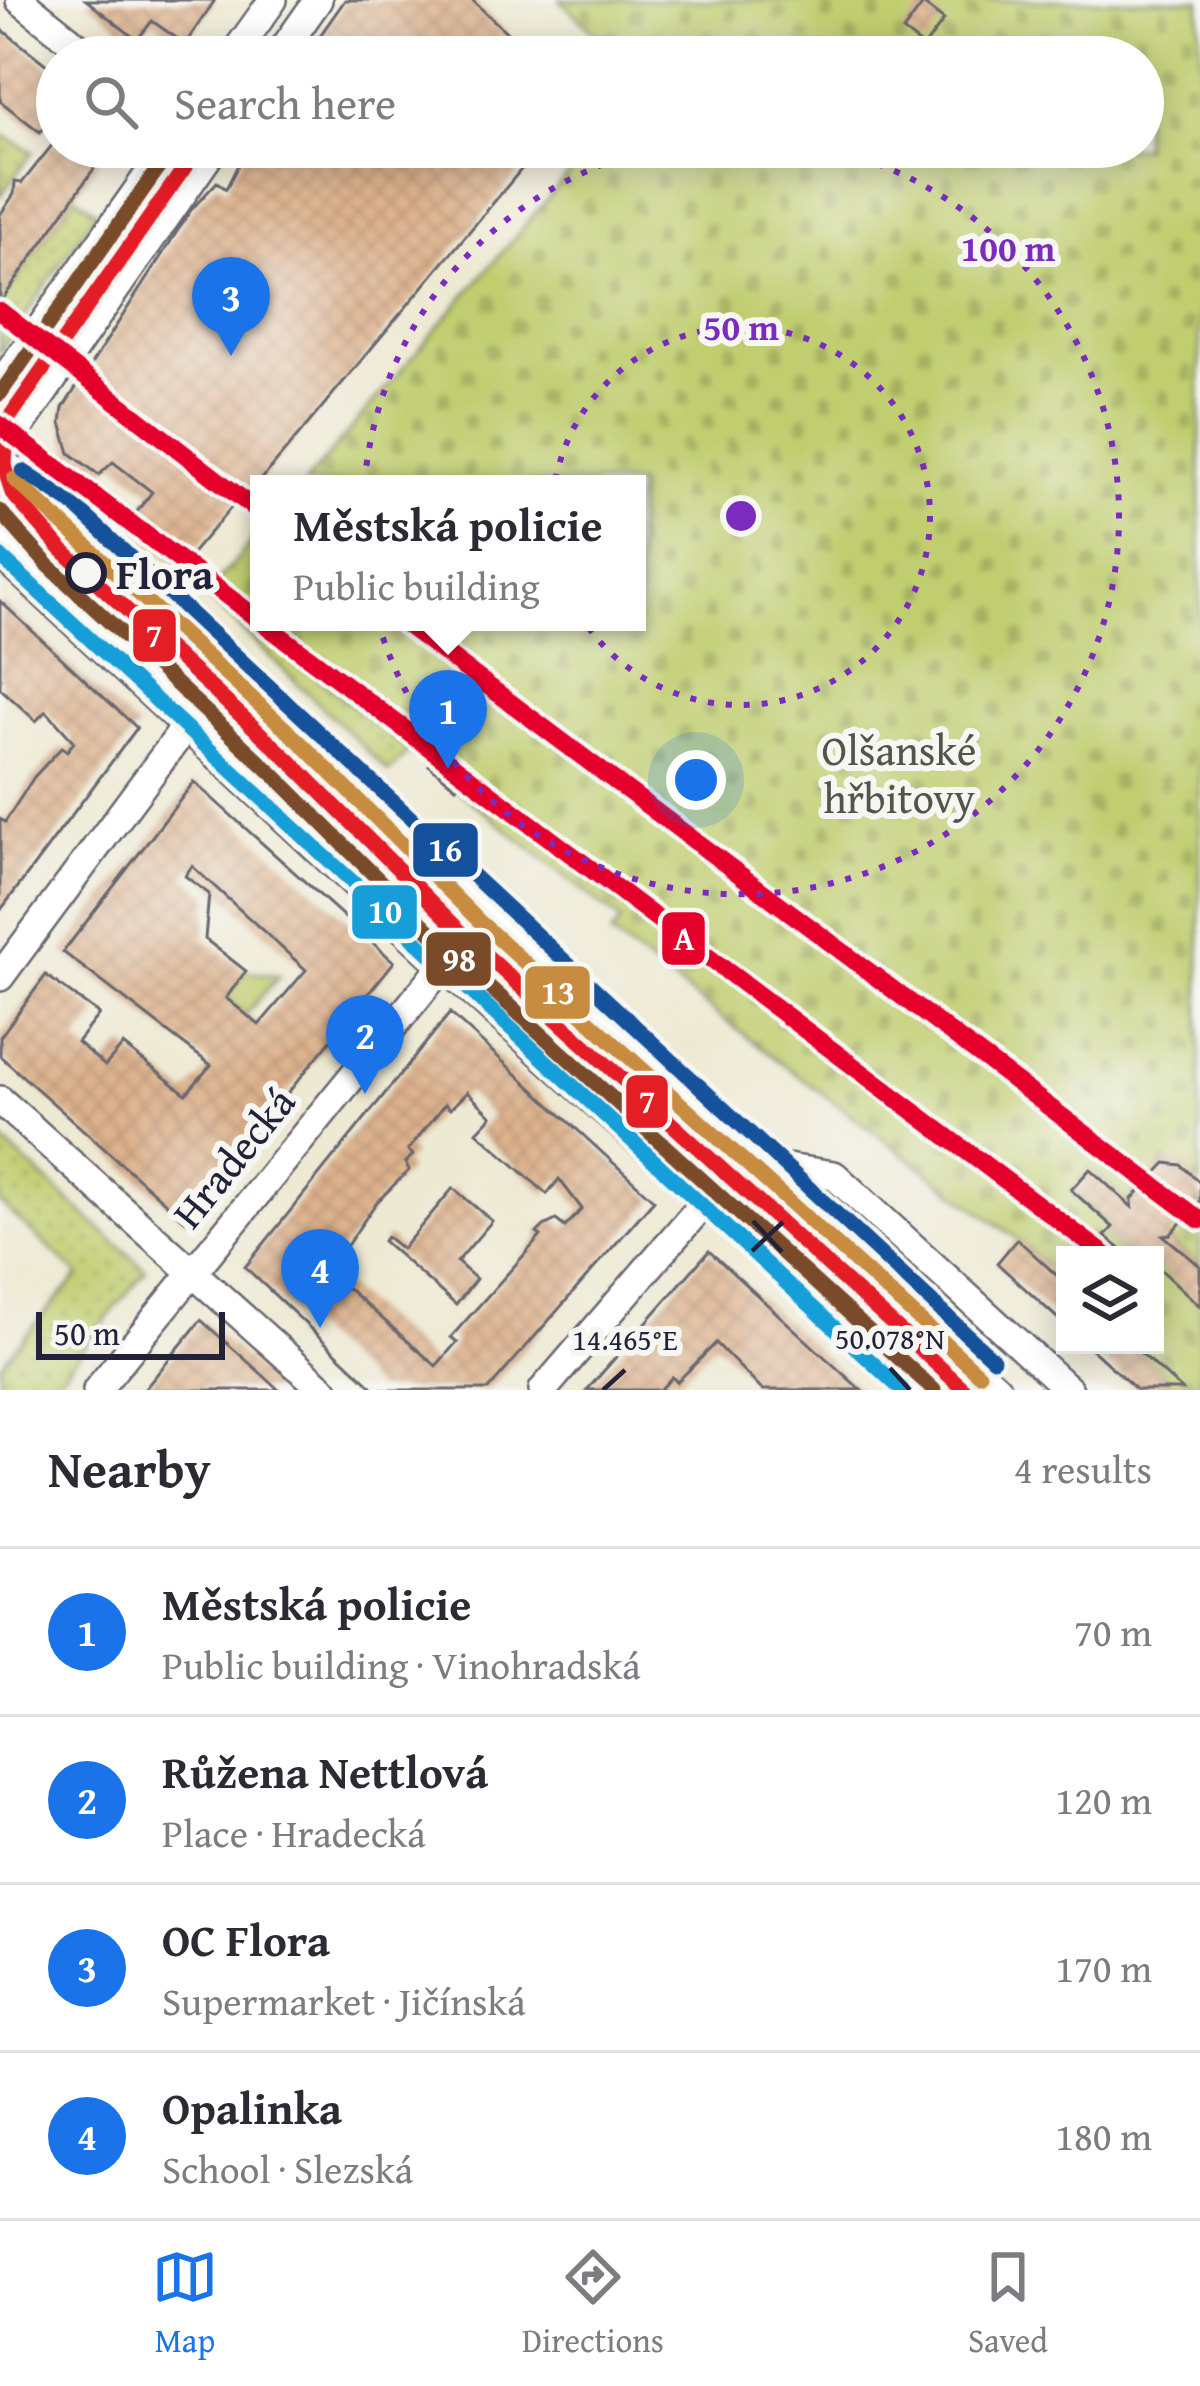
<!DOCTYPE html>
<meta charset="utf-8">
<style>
:root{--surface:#fff;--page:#f7f7f7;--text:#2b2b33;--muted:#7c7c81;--line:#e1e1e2;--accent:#1a73e8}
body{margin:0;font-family:"Gentium Book Plus",serif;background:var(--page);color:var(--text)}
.controls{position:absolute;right:36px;bottom:36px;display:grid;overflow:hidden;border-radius:0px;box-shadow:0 6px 30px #0003}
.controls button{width:108px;height:108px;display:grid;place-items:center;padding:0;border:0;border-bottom:3px solid var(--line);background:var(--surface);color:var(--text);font:60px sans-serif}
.scale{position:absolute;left:36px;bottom:30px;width:189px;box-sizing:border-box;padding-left:12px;border:6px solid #22223b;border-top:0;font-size:33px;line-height:42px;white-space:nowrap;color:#22223b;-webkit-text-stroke:9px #f6f6f2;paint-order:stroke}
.you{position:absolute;left:696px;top:780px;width:42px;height:42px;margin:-30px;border:9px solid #fff;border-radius:50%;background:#1a73e8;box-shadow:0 0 0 18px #1a73e833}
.badge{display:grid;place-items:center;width:78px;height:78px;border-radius:50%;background:var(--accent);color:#fff;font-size:39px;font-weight:700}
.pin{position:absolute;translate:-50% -99px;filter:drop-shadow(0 3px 6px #0008)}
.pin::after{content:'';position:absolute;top:63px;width:42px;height:36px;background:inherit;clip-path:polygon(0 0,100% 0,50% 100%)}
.popup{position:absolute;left:250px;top:475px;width:396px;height:156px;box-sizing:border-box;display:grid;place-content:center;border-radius:0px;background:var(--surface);filter:drop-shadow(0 3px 9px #0005);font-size:39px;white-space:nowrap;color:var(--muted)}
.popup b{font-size:45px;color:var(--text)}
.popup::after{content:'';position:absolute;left:50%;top:100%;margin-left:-24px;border:24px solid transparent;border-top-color:var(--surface)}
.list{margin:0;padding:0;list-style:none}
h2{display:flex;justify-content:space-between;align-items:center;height:156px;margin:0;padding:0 48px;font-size:51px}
h2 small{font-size:39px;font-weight:400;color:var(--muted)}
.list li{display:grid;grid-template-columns:78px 1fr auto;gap:36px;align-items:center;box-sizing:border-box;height:168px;padding:0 48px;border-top:3px solid var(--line)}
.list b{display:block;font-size:45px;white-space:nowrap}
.list p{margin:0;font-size:39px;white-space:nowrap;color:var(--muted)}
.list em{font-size:39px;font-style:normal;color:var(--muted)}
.icon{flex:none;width:66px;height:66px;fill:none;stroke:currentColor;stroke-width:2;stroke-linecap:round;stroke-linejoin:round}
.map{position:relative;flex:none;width:1200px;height:1390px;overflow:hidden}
.search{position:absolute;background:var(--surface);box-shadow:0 6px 30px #0003;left:36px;right:36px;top:36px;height:132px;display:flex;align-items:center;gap:30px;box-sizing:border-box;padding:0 42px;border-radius:66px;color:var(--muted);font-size:45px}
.sheet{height:828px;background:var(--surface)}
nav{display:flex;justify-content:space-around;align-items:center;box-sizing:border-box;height:168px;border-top:3px solid var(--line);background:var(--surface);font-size:33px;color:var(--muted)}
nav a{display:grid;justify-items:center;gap:6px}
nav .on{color:var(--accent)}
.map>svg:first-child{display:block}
.grass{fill:url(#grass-dots);stroke:#717856;stroke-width:3}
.cemetery{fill:url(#cemetery-stones);stroke:#717856;stroke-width:3}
.garden{fill:#c0ce70;stroke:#717856;stroke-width:3}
.building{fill:url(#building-cross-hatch);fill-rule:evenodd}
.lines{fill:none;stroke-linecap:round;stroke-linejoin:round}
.minor-casing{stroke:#696870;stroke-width:32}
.major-casing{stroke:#696870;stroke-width:40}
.minor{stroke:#fff;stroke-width:27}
.major{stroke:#fff;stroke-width:36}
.tram{stroke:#22223b;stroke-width:3}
.tram-1-casing{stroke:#f6f6f2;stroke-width:24}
.tram-2-casing{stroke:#f6f6f2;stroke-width:24}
.tram-3-casing{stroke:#f6f6f2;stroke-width:24}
.tram-4-casing{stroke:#f6f6f2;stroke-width:24}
.tram-5-casing{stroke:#f6f6f2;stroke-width:24}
.tram-1{stroke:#e31e25;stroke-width:15}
.tram-2{stroke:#7a4b2a;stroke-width:15}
.tram-3{stroke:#c88c40;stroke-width:15}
.tram-4{stroke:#179ed8;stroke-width:15}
.tram-5{stroke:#13519c;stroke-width:15}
.metro-1-casing{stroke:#f6f6f2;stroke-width:27}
.metro-1{stroke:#e4002b;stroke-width:18}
.ticks{fill:none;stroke:#22223b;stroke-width:4.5}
.ring{fill:none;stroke:#7b2cbf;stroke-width:6;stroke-dasharray:6 12}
.stop-dot{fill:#f6f6f2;stroke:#22223b;stroke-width:6}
.labels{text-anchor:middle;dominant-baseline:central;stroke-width:12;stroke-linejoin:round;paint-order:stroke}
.stop-label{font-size:42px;font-weight:bold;fill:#22223b;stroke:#f6f6f2;text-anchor:start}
.park-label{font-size:42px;fill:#51564b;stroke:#f6f6f2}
.street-label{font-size:42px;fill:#22223b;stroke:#f6f6f2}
.ticks-label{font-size:30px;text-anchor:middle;fill:#22223b;stroke:#f6f6f2;stroke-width:12;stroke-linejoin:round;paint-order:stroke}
.centre{fill:#7b2cbf;stroke:#f6f6f2;stroke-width:6}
.ring-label{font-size:36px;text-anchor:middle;font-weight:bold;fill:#7b2cbf;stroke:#f6f6f2;stroke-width:12;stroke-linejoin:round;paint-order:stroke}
.line-badge{stroke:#f6f6f2;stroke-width:4.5}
.badge-label{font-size:33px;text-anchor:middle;font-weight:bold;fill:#fff}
</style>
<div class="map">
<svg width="1200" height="1390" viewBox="0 0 1200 1390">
<defs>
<pattern id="grass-dots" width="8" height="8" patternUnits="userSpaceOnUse" patternTransform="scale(3)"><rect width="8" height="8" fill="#c0ce70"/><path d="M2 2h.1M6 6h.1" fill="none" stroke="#a5b162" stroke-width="1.8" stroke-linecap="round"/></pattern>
<pattern id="cemetery-stones" width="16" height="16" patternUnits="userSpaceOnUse" patternTransform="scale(3)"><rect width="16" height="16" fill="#c0ce70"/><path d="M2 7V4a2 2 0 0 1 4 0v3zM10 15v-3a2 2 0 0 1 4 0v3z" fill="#a5b162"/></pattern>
<pattern id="building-cross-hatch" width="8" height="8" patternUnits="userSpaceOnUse" patternTransform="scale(3)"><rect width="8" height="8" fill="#ddb28d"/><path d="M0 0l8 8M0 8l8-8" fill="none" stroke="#bd997b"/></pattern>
</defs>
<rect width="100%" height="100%" fill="#f6f6f2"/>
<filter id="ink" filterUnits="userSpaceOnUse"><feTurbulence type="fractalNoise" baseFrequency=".00833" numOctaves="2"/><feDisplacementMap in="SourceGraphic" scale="24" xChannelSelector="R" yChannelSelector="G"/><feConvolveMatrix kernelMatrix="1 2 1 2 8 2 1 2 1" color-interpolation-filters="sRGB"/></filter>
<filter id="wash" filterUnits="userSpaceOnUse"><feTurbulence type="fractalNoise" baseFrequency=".004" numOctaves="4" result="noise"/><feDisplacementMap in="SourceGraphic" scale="48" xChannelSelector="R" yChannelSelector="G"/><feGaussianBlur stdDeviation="2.7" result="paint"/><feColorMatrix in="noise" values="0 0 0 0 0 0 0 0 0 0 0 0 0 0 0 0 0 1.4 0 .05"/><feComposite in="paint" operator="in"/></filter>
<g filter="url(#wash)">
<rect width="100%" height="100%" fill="#eee9d3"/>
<g class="grass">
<path d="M3 135 33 152 0 196V139Z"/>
<path d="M75 196 96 211 0 353V303Z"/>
<path d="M209 591 409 751 389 772 206 595Z"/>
<path d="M575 1032 700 1145 686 1161 560 1048Z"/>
<path d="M0 1139 146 1270 49 1390H0V1364L79 1275 0 1203Z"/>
<path d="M756 1193 928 1351 912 1368 740 1210Z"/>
</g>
<g class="cemetery">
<path d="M560 0H1200V1183L1181 1166 1166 1163 1132 1199V1207L1090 1169 1071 1191 1113 1227 1106 1236 1127 1255H1065V1283L1017 1239 611 935 621 921 209 591 259 534V622H637V484H304L592 147H1143V57H621Z"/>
<path d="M1200 1201V1266L1163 1235Z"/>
<path d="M1155 1264 1200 1306V1390H1182L1132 1345H1155Z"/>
</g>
<path class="garden" d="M246 971 279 976 246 1014 226 998Z"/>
<g id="blocks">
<g class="building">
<path d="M86 0H215L185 44 152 21 137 40Z"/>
<path d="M345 0H472L533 57H305Z"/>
<path d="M923 4 944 20 924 47 903 31Z"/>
<path d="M0 28 57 73V134L46 125 40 132 0 101Z"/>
<path d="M57 139V147H109L0 303V215L14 194 15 182 22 183Z"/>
<path d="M247 147H540L246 498 242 495 181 566 126 526 152 492 113 462 99 475 70 453 61 423 63 408 191 210 217 182 226 189Z"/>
<path d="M71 480 99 504 91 513 64 488Z"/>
<path d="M0 601 137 728 0 911V819L5 822 34 777 62 747 67 751 74 742 46 711 36 721 0 688Z"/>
<path d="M441 752 467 773 456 787 429 765Z"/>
<path d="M194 782 394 962 185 1220 0 1056V1037L46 975 99 1014 77 1042 105 1066 123 1045 186 1094 211 1065 63 952ZM192 866 306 970 259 1025 226 998 246 971 205 939 209 894 185 876Z"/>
<path d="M450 1013 654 1200 488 1390H376L245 1267ZM467 1092 492 1116 477 1132 547 1194 559 1179 582 1209 565 1227 556 1220 544 1226 537 1233 541 1236 451 1337 457 1342 436 1366 321 1265 348 1244 376 1203 409 1170 405 1163 413 1155 408 1150 445 1104 450 1109Z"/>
<path d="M1166 1163 1181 1165 1200 1183V1201L1171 1234 1163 1235 1200 1266V1306L1155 1264V1255H1127L1105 1236 1113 1227 1071 1190 1090 1169 1132 1207V1199Z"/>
<path d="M453 1188 492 1221 457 1262 476 1279 456 1305 383 1241 387 1237 402 1249Z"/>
<path d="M1017 1239 1065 1283V1325L997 1263Z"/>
<path d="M709 1251 818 1351 861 1390H762L716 1343 677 1382 672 1377 660 1390H587Z"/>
<path d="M201 1320 264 1376 279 1390H144Z"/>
<path d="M1087 1345H1132L1182 1390H1137Z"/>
</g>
</g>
</g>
<g filter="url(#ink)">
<use href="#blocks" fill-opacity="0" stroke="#696870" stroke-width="3"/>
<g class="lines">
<g class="minor-casing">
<g id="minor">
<path d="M20 0 91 57"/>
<path d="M232 57 273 0"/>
<path d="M278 57 318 0"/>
<path d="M0 385 168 147"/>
<path d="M0 455 215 147"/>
<path d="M0 977 190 721"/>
<path d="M0 1100 324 1390"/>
<path d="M97 1390 479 921"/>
<path d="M543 1390 740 1161 834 1175 1069 1390"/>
</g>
</g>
<g class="major-casing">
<g id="major">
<path d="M0 467 51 501 309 737 479 921 993 1390"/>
<path d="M0 548 445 962 922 1390"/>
</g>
</g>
<use href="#minor" class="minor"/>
<use href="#major" class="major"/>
<path class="tram" d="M0 431 7 421"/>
<g class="tram-1-casing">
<path id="tram-1" d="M199 147 7 421 5 469 12 493 61 549 289 760 466 937 965 1390"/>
</g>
<g class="tram-2-casing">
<g id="tram-2">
<path d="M0 394 173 147"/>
<path d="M0 511 47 564 274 775 452 953 934 1390"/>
</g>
</g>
<g class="tram-3-casing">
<path id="tram-3" d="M14 479 303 745 480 922 979 1374"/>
</g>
<g class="tram-4-casing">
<path id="tram-4" d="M0 556 902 1390"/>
</g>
<g class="tram-5-casing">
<path id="tram-5" d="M23 471 73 504 993 1359"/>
</g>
<use href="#tram-1" class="tram-1"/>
<use href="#tram-2" class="tram-2"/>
<use href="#tram-3" class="tram-3"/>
<use href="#tram-4" class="tram-4"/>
<use href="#tram-5" class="tram-5"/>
<g class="metro-1-casing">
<g id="metro-1">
<path d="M0 311 259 512"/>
<path d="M0 425 259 620"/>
<path d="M262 622 1105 1255"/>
<path d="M403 622 1200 1220"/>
</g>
</g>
<use href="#metro-1" class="metro-1"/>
</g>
</g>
<path class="ticks" d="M753 1221 782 1252M752 1251 783 1222M890 1368 910 1390M603 1390 625 1370"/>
<g class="ring">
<circle cx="741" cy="516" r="189"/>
<path d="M826 148A378 378 0 1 1 656 148"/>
</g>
<circle class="stop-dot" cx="86" cy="573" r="18"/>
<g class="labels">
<g class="stop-label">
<text x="116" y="573">Flora</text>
</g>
<g class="park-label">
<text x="899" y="749">Olšanské<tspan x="899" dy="48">hřbitovy</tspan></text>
</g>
<g class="street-label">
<text transform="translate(233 1157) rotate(-51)">Hradecká</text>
</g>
</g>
<g class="ticks-label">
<text x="890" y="1349">50.078°N</text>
<text x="625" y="1350">14.465°E</text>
</g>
<circle cx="741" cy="516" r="18" class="centre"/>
<g class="ring-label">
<text x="1008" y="261">100 m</text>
<text x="741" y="340">50 m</text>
</g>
<g class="line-badge">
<rect x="131" y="607" width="47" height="57" rx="12" fill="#e31e25"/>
<rect x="411" y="821" width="69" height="58" rx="12" fill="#13519c"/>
<rect x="350" y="883" width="69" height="58" rx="12" fill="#179ed8"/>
<rect x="660" y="910" width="47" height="57" rx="12" fill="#e4002b"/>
<rect x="424" y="930" width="69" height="58" rx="12" fill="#7a4b2a"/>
<rect x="523" y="964" width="69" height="57" rx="12" fill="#c88c40"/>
<rect x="624" y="1073" width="46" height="57" rx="12" fill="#e31e25"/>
</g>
<g class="badge-label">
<text x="154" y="647">7</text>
<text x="445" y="861">16</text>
<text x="385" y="923">10</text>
<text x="684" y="950">A</text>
<text x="459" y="971">98</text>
<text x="558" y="1004">13</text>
<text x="647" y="1113">7</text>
</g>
</svg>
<div class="controls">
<button><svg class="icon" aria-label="layers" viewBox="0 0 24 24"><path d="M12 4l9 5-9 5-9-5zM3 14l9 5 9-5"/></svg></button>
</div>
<div class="scale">50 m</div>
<div class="you"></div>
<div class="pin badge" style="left:448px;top:769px">1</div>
<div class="popup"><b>Městská policie</b>Public building</div>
<div class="pin badge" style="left:365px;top:1094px">2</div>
<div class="pin badge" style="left:231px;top:356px">3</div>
<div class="pin badge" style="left:320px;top:1328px">4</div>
<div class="search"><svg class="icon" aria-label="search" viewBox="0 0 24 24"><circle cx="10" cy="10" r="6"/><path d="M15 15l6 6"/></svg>Search here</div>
</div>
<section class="sheet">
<h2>Nearby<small>4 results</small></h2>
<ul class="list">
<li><span class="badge">1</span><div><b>Městská policie</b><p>Public building · Vinohradská</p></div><em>70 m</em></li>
<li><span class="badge">2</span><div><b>Růžena Nettlová</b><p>Place · Hradecká</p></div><em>120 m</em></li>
<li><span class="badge">3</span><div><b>OC Flora</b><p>Supermarket · Jičínská</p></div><em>170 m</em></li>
<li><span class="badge">4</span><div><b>Opalinka</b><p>School · Slezská</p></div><em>180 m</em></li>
</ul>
</section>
<nav>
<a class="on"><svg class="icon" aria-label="map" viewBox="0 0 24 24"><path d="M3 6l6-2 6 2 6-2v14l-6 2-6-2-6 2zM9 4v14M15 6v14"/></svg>Map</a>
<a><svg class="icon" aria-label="directions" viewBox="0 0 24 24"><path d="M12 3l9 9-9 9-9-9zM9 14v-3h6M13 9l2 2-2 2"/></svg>Directions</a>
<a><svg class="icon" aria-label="saved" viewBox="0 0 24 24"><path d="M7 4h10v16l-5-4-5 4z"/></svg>Saved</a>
</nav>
